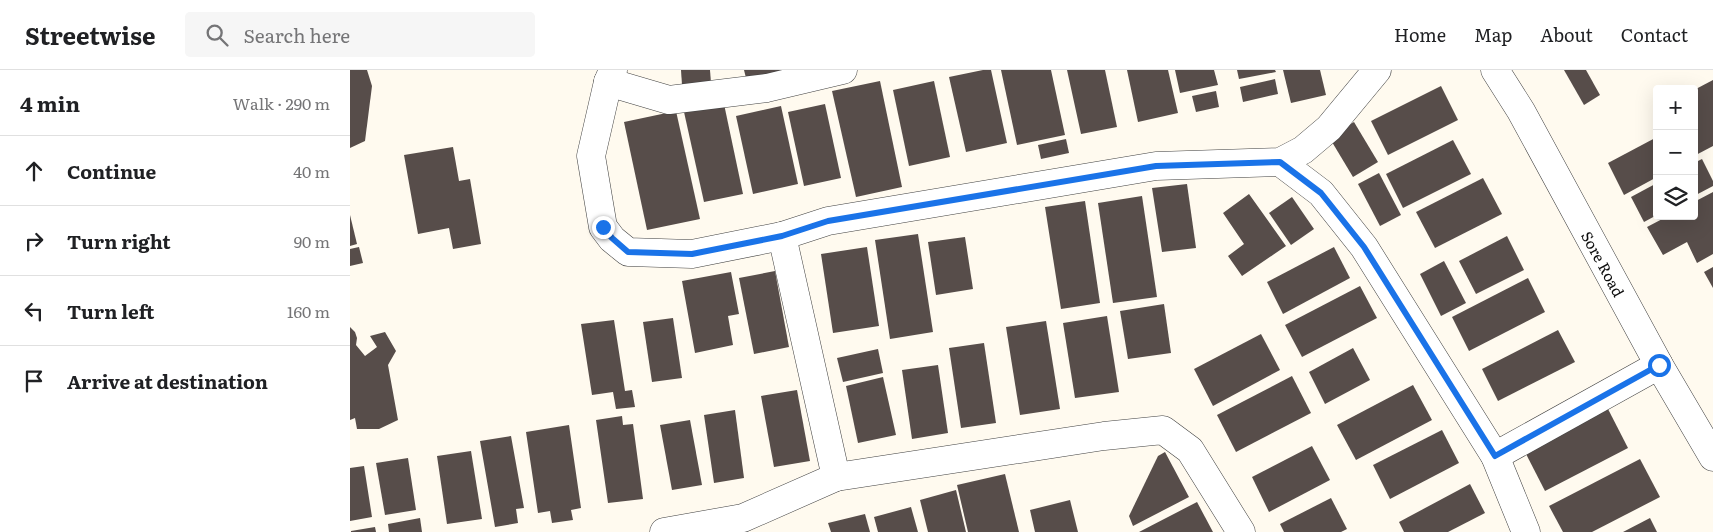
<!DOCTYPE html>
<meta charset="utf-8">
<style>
:root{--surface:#fff;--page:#f6f6f6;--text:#202124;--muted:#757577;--line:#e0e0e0}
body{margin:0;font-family:Literata,serif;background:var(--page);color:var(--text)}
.controls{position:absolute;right:15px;top:15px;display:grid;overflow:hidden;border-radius:5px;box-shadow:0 5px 20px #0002}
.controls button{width:45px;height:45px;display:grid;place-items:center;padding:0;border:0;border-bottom:1px solid var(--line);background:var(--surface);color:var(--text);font:25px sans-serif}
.stop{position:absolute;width:15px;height:15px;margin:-11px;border:4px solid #1a73e8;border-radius:50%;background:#fff}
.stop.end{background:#1a73e8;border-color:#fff;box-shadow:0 1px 5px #0008}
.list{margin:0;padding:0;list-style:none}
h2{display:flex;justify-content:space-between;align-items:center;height:65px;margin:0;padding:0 20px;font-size:21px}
h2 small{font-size:16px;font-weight:400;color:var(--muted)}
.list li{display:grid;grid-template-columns:32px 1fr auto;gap:15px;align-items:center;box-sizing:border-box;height:70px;padding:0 20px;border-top:1px solid var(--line)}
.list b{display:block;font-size:19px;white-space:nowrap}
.list em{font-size:16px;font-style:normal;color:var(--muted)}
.icon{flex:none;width:28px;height:28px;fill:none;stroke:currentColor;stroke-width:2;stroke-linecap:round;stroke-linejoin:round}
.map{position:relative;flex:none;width:1363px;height:462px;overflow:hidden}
header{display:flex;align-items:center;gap:30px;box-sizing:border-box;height:70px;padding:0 25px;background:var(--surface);border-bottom:1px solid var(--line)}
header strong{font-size:24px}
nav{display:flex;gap:28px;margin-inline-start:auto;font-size:18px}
.search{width:350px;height:45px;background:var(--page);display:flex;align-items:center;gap:12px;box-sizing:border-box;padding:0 18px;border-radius:5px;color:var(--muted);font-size:19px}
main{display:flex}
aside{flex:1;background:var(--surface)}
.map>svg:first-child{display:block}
.building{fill:#574d4a}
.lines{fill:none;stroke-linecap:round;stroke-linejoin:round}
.minor-casing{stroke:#414141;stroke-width:29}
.minor{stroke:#fff;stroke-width:28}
.route{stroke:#1a73e8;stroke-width:6}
.labels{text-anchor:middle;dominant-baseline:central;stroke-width:5;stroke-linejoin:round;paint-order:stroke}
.street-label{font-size:15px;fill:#0e0e0e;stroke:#fff}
</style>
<header>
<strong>Streetwise</strong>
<div class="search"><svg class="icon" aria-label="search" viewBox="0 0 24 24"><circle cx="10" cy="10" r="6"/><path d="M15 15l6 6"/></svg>Search here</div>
<nav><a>Home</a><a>Map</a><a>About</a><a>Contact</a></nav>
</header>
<main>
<aside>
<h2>4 min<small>Walk · 290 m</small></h2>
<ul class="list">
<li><svg class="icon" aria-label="ahead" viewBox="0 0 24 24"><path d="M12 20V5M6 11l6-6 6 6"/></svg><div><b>Continue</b></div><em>40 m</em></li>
<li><svg class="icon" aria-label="right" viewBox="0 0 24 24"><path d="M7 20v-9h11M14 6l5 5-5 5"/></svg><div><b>Turn right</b></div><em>90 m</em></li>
<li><svg class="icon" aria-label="left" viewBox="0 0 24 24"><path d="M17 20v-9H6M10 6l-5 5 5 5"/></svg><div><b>Turn left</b></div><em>160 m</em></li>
<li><svg class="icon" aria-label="arrive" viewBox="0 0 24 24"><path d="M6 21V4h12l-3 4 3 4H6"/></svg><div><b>Arrive at destination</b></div></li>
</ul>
</aside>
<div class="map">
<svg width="1363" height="462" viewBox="0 0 1363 462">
<rect width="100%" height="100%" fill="#fffaef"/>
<g class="building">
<path d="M0 0H17L22 16 15 71 0 78Z"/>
<path d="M331 0H360L361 13 332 15Z"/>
<path d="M394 0H444L396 8Z"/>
<path d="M633 0H641L657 73 616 82 599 7Z"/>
<path d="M651 0H701L715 65 667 75Z"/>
<path d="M717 0H755L767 57 731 64Z"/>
<path d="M777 0H818L828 43 788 52Z"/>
<path d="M825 0H864L868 15 830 23Z"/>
<path d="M887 0H925L926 2 889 9Z"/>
<path d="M933 0H970L976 25 941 33Z"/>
<path d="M1214 0H1236L1250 25 1234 35Z"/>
<path d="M925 9 928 24 893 32 890 17Z"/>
<path d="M1363 10V76L1344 86V20Z"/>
<path d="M530 11 552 117 506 127 482 21Z"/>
<path d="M584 11 600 87 559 96 543 20Z"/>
<path d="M1091 16 1108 50 1038 85 1021 51Z"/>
<path d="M866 21 869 37 846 42 842 26Z"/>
<path d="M374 34 393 124 354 132 334 42Z"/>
<path d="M475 34 491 108 454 116 438 42Z"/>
<path d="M431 36 448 114 403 124 386 46Z"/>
<path d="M326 41 350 149 297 160 274 52Z"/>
<path d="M1004 52 1028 92 1003 107 979 67Z"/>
<path d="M1307 67V107L1274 125 1258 93Z"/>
<path d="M716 69 719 83 691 89 688 75Z"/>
<path d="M1103 70 1121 104 1053 138 1036 104Z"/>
<path d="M103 77 109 111 120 109 131 174 103 179 99 158 68 164 54 85Z"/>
<path d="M1352 89 1363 111V116L1344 126V93Z"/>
<path d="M1029 103 1051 145 1030 156 1008 114Z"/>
<path d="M1133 108 1152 144 1085 178 1066 142Z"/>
<path d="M1307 113V145L1294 152 1281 127Z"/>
<path d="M837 114 846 178 812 182 802 118Z"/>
<path d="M1363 122V184L1347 193 1337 172 1313 185 1297 157 1318 146H1344V132Z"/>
<path d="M899 124 936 176 892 206 878 186 894 174 873 143Z"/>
<path d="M792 126 807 227 763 233 748 133Z"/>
<path d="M942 127 964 159 941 175 919 143Z"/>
<path d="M735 131 750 233 711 239 695 137Z"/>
<path d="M0 145 7 174 0 176Z"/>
<path d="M568 164 583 262 540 269 525 170Z"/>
<path d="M1157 166 1174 200 1126 224 1109 191Z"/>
<path d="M615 167 623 219 586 225 578 172Z"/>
<path d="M9 177 13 193 0 196V179Z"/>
<path d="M517 177 529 256 483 263 471 184Z"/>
<path d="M984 177 1000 208 933 244 917 212Z"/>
<path d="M1094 191 1116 233 1091 246 1070 204Z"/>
<path d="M1363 197V218L1354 202Z"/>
<path d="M425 201 439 277 404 284 389 208Z"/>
<path d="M381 202 389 244 378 246 383 275 345 283 332 211Z"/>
<path d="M1178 208 1195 242 1119 281 1102 247Z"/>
<path d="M1010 216 1027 248 952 287 935 255Z"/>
<path d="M814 234 821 283 778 289 770 241Z"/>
<path d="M757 246 769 322 725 328 713 253Z"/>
<path d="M323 248 332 308 302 312 293 252Z"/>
<path d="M264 250 275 321 282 320 285 337 266 339 263 322 242 325 231 254Z"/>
<path d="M696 251 710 339 670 345 656 257Z"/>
<path d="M0 257 5 262 7 268 6 275 15 286 27 277 20 266 35 262 46 281 38 295 48 350 29 359H7L5 348 0 350Z"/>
<path d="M1208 260 1225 292 1148 331 1132 299Z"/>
<path d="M911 264 930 300 863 336 844 299Z"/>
<path d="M634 273 646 353 611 358 599 278Z"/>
<path d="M1003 278 1020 310 975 334 959 302Z"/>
<path d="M528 279 533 303 493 312 487 288Z"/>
<path d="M588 295 598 363 562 369 552 300Z"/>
<path d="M942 306 961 343 886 382 867 345Z"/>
<path d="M533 307 546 365 508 373 496 316Z"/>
<path d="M1063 315 1082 350 1006 390 987 355Z"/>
<path d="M447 320 460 391 424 397 411 326Z"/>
<path d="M1258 339 1278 378 1195 421 1175 382Z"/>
<path d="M385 340 394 408 364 413 354 345Z"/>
<path d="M272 346 273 355 283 354 293 429 258 433 246 350Z"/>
<path d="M340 350 352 415 322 420 310 355Z"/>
<path d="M219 355 231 438 221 440 223 450 202 453 200 441 188 443 176 362Z"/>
<path d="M1092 360 1109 393 1040 429 1023 395Z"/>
<path d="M161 366 174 438 166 439 168 453 145 457 130 371Z"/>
<path d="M962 376 980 410 919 442 902 407Z"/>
<path d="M121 381 132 449 97 454 87 386Z"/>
<path d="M815 382 839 427 783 456 779 446 808 386Z"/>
<path d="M58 388 66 440 35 445 26 393Z"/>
<path d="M1290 389 1310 427 1242 462H1213L1199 436Z"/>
<path d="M14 396 22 447 0 451V398Z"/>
<path d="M655 404 669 462H618L607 415Z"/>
<path d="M1120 414 1135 443 1098 462H1054L1049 452Z"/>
<path d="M606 420 616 462H578L570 430Z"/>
<path d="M981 428 997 459 991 462H934L930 454Z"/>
<path d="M720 430 728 462H685L680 440Z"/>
<path d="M847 432 863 462H789Z"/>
<path d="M561 437 568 462H528L524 447Z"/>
<path d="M515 444 520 462H481L478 453Z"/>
<path d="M70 448 72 462H39L38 454Z"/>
<path d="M1300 448 1307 462H1273Z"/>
<path d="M25 457 26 462H1V461Z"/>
</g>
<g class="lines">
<g class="minor-casing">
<g id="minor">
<path d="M263 0 258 12 241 86 253 157 262 169 278 182 342 184 432 166 478 151 806 96 930 92 953 80 979 58 1027 0"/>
<path id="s1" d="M1145 0 1171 41 1309 295 1363 387"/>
<path d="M258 12 319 30 417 18 493 0"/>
<path d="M930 92 971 123 1014 177 1145 386 1176 462"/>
<path d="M432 166 486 407"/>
<path d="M1145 386 1309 295"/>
<path d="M314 462 393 448 486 407 754 366 813 360 840 380 891 462"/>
</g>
</g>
<use href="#minor" class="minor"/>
</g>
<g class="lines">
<path class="route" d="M253 157 262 168 278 182 342 184 432 166 478 151 806 96 930 92 971 123 1014 177 1145 386 1309 295"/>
</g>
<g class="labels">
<g class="street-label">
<text stroke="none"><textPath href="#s1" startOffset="222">Sore Road</textPath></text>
</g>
</g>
</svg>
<div class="controls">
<button>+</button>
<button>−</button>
<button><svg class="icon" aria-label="layers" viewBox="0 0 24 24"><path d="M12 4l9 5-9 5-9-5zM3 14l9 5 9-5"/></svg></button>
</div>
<div class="stop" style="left:1309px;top:295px"></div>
<div class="stop end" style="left:253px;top:157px"></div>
</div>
</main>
